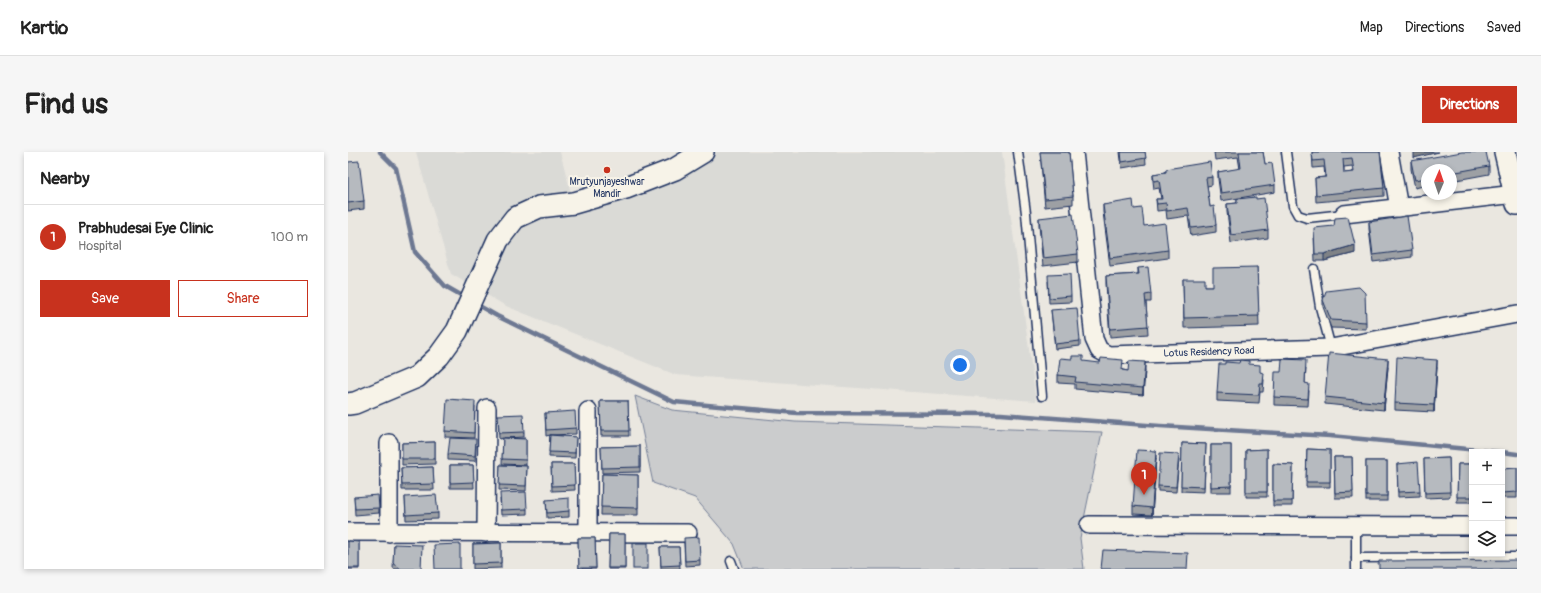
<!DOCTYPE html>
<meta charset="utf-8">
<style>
:root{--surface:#fff;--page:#f6f6f6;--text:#222;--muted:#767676;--line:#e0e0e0;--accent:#c8321e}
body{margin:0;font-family:Pangolin,sans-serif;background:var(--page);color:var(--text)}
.controls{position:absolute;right:12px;bottom:12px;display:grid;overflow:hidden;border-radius:0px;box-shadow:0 2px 6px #0003}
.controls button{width:36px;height:36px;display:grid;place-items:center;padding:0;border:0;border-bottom:1px solid var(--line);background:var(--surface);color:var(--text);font:20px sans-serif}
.compass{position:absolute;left:1073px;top:12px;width:36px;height:36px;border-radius:50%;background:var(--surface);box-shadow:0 2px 6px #0003;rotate:2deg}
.you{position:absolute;left:612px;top:213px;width:14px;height:14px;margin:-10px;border:3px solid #fff;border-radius:50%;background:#1a73e8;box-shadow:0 0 0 6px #1a73e833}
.badge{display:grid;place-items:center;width:26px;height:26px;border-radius:50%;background:var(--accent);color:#fff;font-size:13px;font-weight:700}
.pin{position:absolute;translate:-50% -33px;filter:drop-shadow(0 1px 2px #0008)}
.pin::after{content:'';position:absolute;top:21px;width:14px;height:12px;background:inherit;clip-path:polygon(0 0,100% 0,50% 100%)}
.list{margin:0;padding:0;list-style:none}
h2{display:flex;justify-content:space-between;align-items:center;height:52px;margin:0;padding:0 16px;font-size:17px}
h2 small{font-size:13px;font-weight:400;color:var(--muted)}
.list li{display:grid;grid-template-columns:26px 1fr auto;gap:12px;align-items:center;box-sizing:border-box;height:64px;padding:0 16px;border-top:1px solid var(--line)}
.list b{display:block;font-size:15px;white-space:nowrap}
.list p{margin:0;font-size:13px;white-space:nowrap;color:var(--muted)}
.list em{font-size:13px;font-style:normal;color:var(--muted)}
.actions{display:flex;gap:8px;padding:12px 16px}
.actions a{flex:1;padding:9px 0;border:1px solid var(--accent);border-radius:0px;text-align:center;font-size:14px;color:var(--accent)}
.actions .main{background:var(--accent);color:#fff}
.icon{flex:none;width:22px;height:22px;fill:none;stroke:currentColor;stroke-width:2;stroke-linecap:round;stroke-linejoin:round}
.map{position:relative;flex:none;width:1169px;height:417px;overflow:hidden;border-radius:0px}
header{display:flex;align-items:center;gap:24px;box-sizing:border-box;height:56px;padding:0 20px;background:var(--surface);border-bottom:1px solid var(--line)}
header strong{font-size:19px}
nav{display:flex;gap:22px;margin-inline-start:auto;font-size:14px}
.intro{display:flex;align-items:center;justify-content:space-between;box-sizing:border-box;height:96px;padding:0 24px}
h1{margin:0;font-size:28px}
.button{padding:10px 18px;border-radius:0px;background:var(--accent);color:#fff;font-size:14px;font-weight:700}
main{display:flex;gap:24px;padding:0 24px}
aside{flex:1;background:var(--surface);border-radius:0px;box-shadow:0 2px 6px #0003}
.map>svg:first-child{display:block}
.built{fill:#dadad6}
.green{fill:#cbcccd;stroke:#737e96}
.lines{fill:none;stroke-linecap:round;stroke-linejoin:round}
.stream{stroke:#6d7892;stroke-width:4.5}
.service-casing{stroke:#1b2f5e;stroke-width:11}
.minor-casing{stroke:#1b2f5e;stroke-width:20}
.tertiary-casing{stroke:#1b2f5e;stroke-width:24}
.service{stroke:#f7f3e8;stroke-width:8}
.minor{stroke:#f7f3e8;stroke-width:17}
.tertiary{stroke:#f7f3e8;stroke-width:21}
.wall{fill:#9da0a4;stroke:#1b2f5e;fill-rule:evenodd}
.shaded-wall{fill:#7f8286;stroke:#1b2f5e}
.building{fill:#b6babf;stroke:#1b2f5e;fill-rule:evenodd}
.poi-dot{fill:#c8321e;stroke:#f7f3e8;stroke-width:1.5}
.labels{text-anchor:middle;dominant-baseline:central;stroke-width:4;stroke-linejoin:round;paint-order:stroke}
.poi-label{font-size:10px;fill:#1b2f5e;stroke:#f7f3e8}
.street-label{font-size:10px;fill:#1b2f5e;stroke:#f7f3e8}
</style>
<header>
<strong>Kartio</strong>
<nav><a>Map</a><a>Directions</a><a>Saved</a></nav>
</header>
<div class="intro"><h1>Find us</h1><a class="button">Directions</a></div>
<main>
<aside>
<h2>Nearby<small></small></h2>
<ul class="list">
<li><span class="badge">1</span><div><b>Prabhudesai Eye Clinic</b><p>Hospital</p></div><em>100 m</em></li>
</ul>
<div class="actions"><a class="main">Save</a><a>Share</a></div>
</aside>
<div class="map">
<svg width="1169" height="417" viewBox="0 0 1169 417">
<rect width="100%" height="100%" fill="#eae7e0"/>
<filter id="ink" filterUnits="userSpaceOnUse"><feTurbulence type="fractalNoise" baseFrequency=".025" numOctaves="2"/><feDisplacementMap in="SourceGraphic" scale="8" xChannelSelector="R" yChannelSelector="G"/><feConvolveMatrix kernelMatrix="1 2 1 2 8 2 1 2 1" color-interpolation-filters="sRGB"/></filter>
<g filter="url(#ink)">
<path class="built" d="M68 0H212L224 45 325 10 334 0H654L688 249 328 223 158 154 103 122Z"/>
<path class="green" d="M287 244 324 258 447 270 754 280 732 386 736 417H396L386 392 347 346 305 331Z"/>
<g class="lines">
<g class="stream">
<path d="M32 0 48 16 67 100 97 134 118 146"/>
<path d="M126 151 149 164 326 250 449 261 653 262 812 274 982 284 1151 300"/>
<path d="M1154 300 1169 302"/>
</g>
<g class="service-casing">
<g id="service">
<path d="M670 0 678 61 694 244"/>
<path d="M938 0 945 54 950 63 959 66 996 62"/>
<path d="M966 117 972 155 983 196"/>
<path d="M1008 373V417"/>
<path d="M1008 406 1169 405"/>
<path d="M383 409 386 417"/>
</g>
</g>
<g class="minor-casing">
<g id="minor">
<path d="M726 0 746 187 751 198 760 203 983 196 1169 162"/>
<path d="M1041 0 1051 56"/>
<path d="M996 62 1167 42"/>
<path d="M240 259V381"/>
<path d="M41 291V381"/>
<path d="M741 373 1124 374"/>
<path d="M1154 374H1169"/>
<path d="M0 380 340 381"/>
<path d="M138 381 139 256"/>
</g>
</g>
<g class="tertiary-casing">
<g id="tertiary">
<path d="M1157 0 1169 52"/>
<path d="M0 252 7 251 69 225 91 204 109 179 150 88 167 66 191 55 226 51 278 36 327 17 355 0"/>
</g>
</g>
<use href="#service" class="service"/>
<use href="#minor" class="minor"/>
<use href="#tertiary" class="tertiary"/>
</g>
<g class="wall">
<path d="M692 0H721L725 44V52L697 55Z"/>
<path d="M772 0H797L798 12 774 16Z"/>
<path d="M866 0H915L917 12 927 33V40L873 49 870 27V20L892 17 890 5 867 8Z"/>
<path d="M964 0H1032L1036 36V44L968 50 967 26 977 25 976 15 965 16ZM1004 14 1005 20 996 21V15Z"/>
<path d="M1063 9 1141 14V22L1103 29V18H1079V33L1067 36 1063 17Z"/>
<path d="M0 10 16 49V57L0 59Z"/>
<path d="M818 17 864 25V33L859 34 862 55 868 73V80L843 84 840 64 819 67 818 58 809 59 808 47H813L811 36 806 37 805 29V22L818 20Z"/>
<path d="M889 47H908L920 78V86L883 91 879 60V52L889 51Z"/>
<path d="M755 53 786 57 796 74 820 98V106L762 114 755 60Z"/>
<path d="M691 66 730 102V110L695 114 691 73Z"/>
<path d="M1021 70 1064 98V105L1025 110 1021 77Z"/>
<path d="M966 83 1007 101 976 109H967Z"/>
<path d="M909 115 911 174 836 176 835 127 857 134H865Z"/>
<path d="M790 116 803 142V150H798L800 182 762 185 758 132V124L790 122Z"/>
<path d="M700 129 723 144V150L701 151Z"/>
<path d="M975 148 1018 170V177L983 176 975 155Z"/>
<path d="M703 158 732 189V194L707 197Z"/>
<path d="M735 210 780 219 797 218 795 243 727 237V232L710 231V223Z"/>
<path d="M901 213 912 220 916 228 915 240H912L911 251 869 249V241Z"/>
<path d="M1040 215 1036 258 977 252V245Z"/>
<path d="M1089 215 1086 260 1047 258V251Z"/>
<path d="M958 216 957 231 961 239 960 254 926 253V245L933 220Z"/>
<path d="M252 249H280L281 284H253Z"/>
<path d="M127 254 126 286 97 285V279Z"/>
<path d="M197 261 228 276V282L202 283 228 285 227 306 201 305 202 283 198 284Z"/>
<path d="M150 263 176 280V285L156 286 178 287V313L154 312 155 286 151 287Z"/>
<path d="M87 290V312L54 313V291Z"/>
<path d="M834 291 858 292 856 340 833 339Z"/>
<path d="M128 293 127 309 100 308V302Z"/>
<rect x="863" y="293" width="20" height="47"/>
<path d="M292 294V320L254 321 253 295Z"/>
<path d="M919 297V345H898V298Z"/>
<path d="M959 297 982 298V335H958Z"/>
<path d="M986 305H1004L1005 346H987Z"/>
<path d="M808 306 804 363 785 362V354Z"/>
<path d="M1101 306 1102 345 1077 346 1076 307Z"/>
<path d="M831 307 828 340 810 339V334Z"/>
<rect x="1018" y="309" width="21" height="40"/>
<path d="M203 312H226L227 338 204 339Z"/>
<path d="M925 312 945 313 944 354H925Z"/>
<path d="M1049 312 1072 339V344L1050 345Z"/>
<path d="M1110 312H1124V350H1109Z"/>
<path d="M102 313H125L126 336H102Z"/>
<path d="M152 313 179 314 178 339 151 338Z"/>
<path d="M85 315 86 338H54L53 316Z"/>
<path d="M1169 316V346H1154V317Z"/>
<path d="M254 322 290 323V363H253Z"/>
<path d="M6 345 31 356V361L7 363Z"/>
<path d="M57 345 90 361V367L58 368Z"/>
<path d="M152 347 179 357V362L153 363Z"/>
<path d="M198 348 221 359V365L199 366Z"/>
<path d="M261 382H277V417H260Z"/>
<path d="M230 386H247L248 417H231Z"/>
<path d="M0 389 11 390V417H0Z"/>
<path d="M153 391V416L125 417V392Z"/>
<path d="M336 391 352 408V413L337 414Z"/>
<path d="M46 392 73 417H46L45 416Z"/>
<path d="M312 395H331L332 417H313Z"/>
</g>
<g class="shaded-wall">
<path d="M1066 0H1091L1066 6Z"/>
<path d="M1007 93V101L976 109V102Z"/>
<path d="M1040 207V215L1036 258V251Z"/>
<path d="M1089 208V215L1086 260V253Z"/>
<path d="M797 210V218L795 243V236Z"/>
<path d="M808 299V306L804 363V356Z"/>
</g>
<g class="building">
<path d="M692 0H721L725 44 697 47Z"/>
<path d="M773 0H797L798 6 774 10Z"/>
<path d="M891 0H915L917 12 924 11 927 33 873 41 870 20 893 16Z"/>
<path d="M964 0H1032L1036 36 968 43 967 26 978 25 976 8 965 9ZM1004 6 1006 20 996 21 995 7Z"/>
<path d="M1114 0H1138L1141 14 1103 21V18H1079V26L1067 28 1063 9Z"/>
<path d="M11 9 16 49 0 51V10Z"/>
<path d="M862 10 864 25 858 26 862 55 866 54 868 73 843 76 840 56 819 59 818 51 809 52 808 47H814L811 28 806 29 805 22 818 20V17Z"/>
<path d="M908 45V47L916 46 920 78 883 83 879 52 889 51V47Z"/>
<path d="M785 48 786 57 794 56 796 74 817 71 820 98 762 106 755 53Z"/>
<path d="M725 62 730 102 695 106 691 66Z"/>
<path d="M1059 64 1064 98 1025 103 1021 70Z"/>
<path d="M1000 65 1007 93 976 102H967L966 76 986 74 987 66Z"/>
<path d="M800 115 803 142 797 143 800 174 762 177 758 124 791 122 790 116Z"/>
<path d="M909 115 911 164 836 166 835 127H857V134H865V116Z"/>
<path d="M722 122 723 144 701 146 700 123Z"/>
<path d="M1011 135 1017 141 1018 170 983 168 975 148 978 139Z"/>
<path d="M729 156 732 189 707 192 703 158Z"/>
<path d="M981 201 1040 207 1036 251 977 245Z"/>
<path d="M724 204H735V209L752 211 753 206 775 208 774 218 780 219 781 209 797 210 795 236 727 230 728 225 710 223 712 206 724 207Z"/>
<path d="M1049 205 1089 208 1086 253 1047 251Z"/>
<path d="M934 207 958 208 957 231 961 232 960 247 926 245 927 220H933Z"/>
<path d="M892 208 901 209V212L912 213V220L916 221 915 232H912L911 243 869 241 871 212H877V210L891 211Z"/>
<path d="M99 247 127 249 126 281 97 279Z"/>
<path d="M252 249H280L281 279H253Z"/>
<path d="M227 259 228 276 198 278 197 261Z"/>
<path d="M175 262 176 280 151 281 150 263Z"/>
<path d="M202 283 228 285 227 301 201 300Z"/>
<path d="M102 286 128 287 127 304 100 302Z"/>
<path d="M155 286 178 287V308L154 307Z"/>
<path d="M87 290V307H54V291Z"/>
<path d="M834 291 858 292 856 335 833 334Z"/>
<path d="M863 293H883V334L863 335Z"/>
<path d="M292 294V315L254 316 253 295Z"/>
<path d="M919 297V340H898V298Z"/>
<path d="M959 297 982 298V330H958Z"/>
<path d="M789 298 808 299 804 356 785 354Z"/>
<path d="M812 301 831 302 828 335 810 334Z"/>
<path d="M986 305H1004L1005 340 987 341Z"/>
<path d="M1101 306 1102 340 1077 341 1076 307Z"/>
<rect x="1018" y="309" width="21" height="35"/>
<path d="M1070 310 1072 339 1050 340 1049 312Z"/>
<path d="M203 312H226L227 333 204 334Z"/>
<path d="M925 312 945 313 944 349H925Z"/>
<path d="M1110 312H1124V345H1109Z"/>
<path d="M102 313H125L126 330 102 331Z"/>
<path d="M152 313 179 314 178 334 151 333Z"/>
<path d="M85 315 86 332 54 333 53 316Z"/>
<path d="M1169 316V340L1154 341V317Z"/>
<path d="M254 322 290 323V356L253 355Z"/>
<path d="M178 340 179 357 153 358 152 341Z"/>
<path d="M30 343 31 356 7 357 6 345Z"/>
<path d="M88 343 90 361 58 363 57 345Z"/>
<path d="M221 346V359L199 361 198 348Z"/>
<path d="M261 382H277V416H260Z"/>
<path d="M351 385 352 408 337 409 336 386Z"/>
<path d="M230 386H247L248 416H231Z"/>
<path d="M0 389 11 390V416H0Z"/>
<path d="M153 391V411L125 412V392Z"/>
<rect x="285" y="391" width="15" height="26"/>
<path d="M46 392 74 393 73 417H53L45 411Z"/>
<path d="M112 392V417H87L86 393Z"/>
<path d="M312 395H331L332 413 313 414Z"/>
<path d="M755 398 840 401 839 417H753Z"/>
<path d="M1169 408V417H1031V409Z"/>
</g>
</g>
<circle class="poi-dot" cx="259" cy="18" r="4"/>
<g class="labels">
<g class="poi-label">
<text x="259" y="30">Mrutyunjayeshwar<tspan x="259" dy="12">Mandir</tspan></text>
</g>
<g class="street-label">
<text transform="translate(861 200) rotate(-2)">Lotus Residency Road</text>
</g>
</g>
</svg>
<div class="controls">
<button>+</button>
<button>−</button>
<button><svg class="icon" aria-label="layers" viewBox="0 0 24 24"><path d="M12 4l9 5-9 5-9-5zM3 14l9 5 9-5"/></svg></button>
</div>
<svg class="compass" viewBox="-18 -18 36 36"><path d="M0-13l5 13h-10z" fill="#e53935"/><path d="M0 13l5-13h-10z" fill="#767676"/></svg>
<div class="you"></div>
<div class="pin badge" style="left:796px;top:343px">1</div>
</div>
</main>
